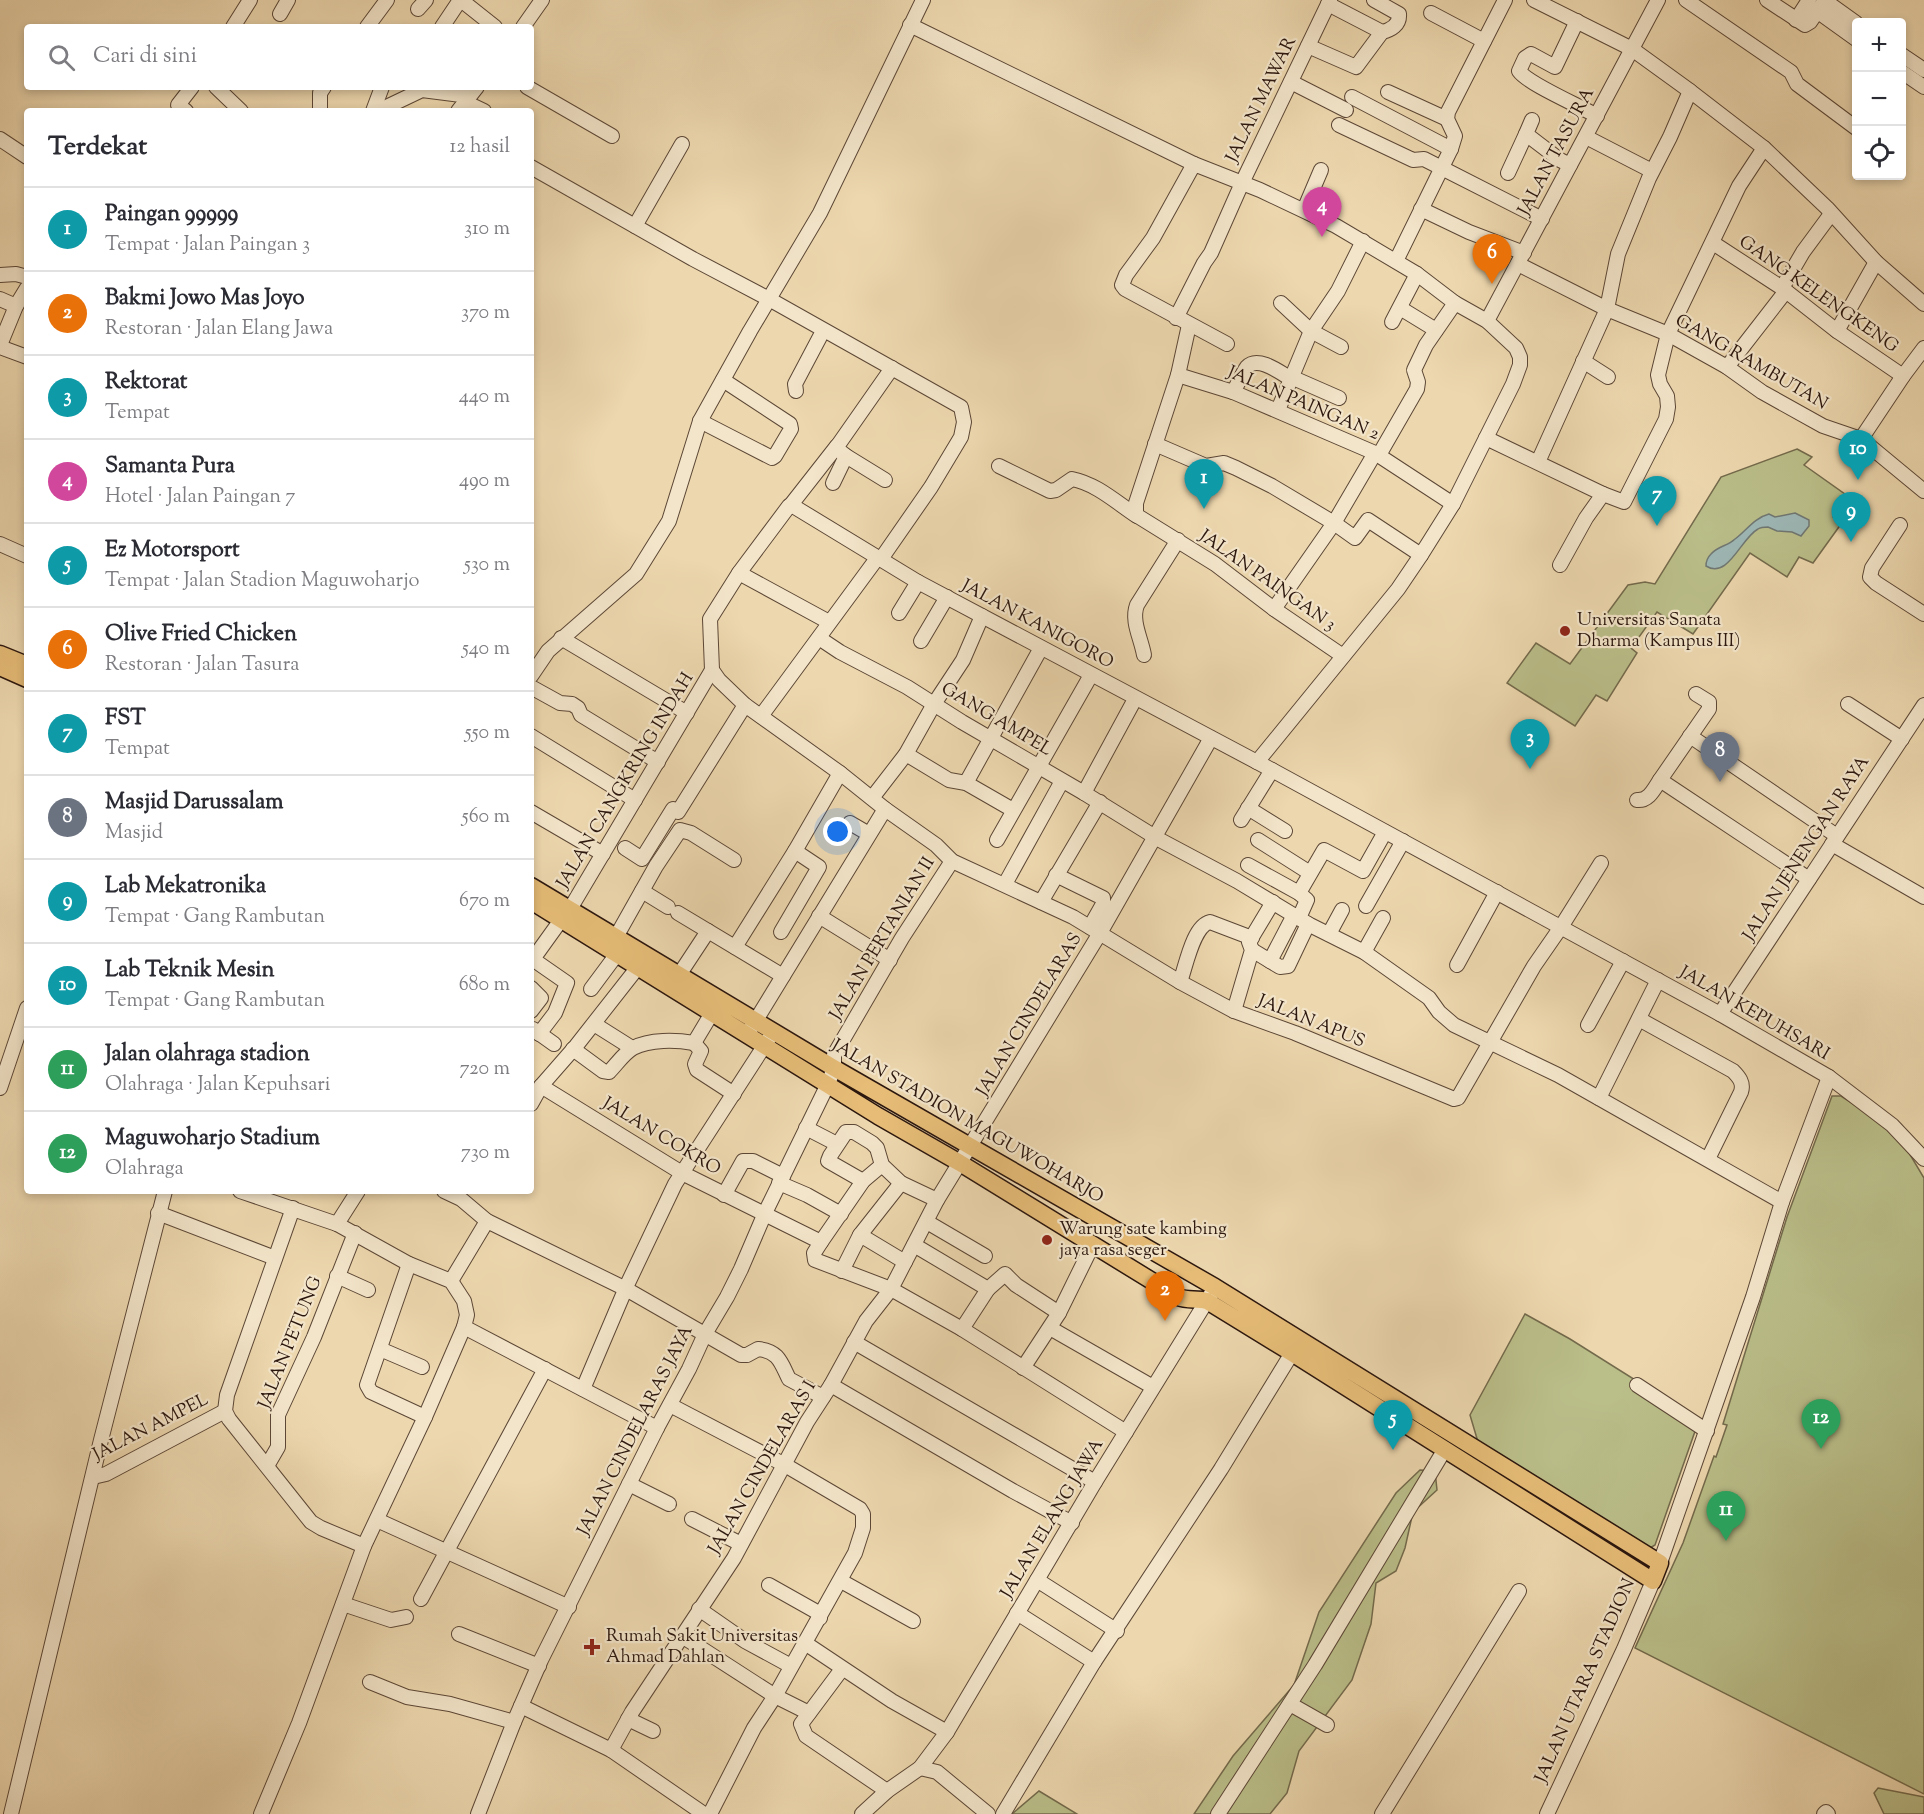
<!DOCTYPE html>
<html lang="id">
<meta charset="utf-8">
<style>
:root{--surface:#fff;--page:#f2f2f3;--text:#2b2b33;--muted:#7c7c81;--line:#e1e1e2;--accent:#111827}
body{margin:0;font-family:"Sorts Mill Goudy",serif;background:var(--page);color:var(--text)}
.controls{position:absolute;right:18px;top:18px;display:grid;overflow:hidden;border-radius:6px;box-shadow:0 3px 9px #0003}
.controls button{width:54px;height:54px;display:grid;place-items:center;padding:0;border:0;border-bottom:2px solid var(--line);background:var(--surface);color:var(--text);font:30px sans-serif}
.you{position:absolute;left:838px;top:832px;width:21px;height:21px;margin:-15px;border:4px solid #fff;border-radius:50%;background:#1a73e8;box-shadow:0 0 0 9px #1a73e833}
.badge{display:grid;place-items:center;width:39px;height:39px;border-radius:50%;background:var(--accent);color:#fff;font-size:20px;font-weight:700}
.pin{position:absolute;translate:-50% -50px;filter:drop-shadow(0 2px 3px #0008)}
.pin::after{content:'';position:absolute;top:32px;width:21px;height:18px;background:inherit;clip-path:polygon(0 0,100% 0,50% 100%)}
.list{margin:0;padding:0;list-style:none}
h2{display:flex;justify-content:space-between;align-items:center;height:78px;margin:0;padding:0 24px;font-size:26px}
h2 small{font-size:20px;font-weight:400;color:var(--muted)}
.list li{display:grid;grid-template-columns:39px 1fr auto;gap:18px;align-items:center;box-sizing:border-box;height:84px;padding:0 24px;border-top:2px solid var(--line)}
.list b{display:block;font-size:22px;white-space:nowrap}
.list p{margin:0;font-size:20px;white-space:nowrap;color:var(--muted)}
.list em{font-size:20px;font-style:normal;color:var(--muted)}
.icon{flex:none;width:33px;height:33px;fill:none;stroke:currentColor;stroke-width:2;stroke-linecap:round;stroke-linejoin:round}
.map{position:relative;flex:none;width:1924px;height:1814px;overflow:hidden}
.search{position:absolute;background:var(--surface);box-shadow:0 3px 9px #0003;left:24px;top:24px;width:510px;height:66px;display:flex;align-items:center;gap:15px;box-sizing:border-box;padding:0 21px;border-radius:6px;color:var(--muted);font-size:22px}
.panel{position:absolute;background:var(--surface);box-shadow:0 3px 9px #0003;left:24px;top:108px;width:510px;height:1086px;border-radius:6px}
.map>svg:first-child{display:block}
.green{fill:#babe89;stroke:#736a4c;stroke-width:1.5}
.water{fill:#9db7b5;stroke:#707772;stroke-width:1.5}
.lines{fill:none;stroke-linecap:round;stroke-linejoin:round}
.minor-casing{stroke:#5c4736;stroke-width:16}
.major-casing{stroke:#2c170e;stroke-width:19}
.minor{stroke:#f3e5ca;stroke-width:14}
.major{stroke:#e6bc77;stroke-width:16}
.poi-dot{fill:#8f2418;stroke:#f3e5ca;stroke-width:2}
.labels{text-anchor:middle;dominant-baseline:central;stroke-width:4.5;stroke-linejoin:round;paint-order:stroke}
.street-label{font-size:18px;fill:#2c170e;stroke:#f3e5ca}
.poi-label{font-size:18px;fill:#2c170e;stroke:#f3e5ca;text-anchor:start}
</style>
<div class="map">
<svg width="1924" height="1814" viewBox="0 0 1924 1814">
<rect width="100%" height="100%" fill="#edd7ae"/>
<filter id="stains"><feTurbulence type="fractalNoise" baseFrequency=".00333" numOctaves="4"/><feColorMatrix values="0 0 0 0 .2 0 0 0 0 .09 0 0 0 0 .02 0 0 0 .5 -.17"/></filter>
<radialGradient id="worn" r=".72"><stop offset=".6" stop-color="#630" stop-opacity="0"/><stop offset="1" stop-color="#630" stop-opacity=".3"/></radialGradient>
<g class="green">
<path d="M1797 449 1812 457 1804 465 1849 497 1833 517 1841 524 1813 563 1799 557 1787 577 1750 553 1693 634 1657 612 1631 648 1637 653 1607 701 1596 695 1575 726 1507 683 1536 643 1570 664 1628 585 1645 582 1655 584 1721 477Z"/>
<path d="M1832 1096H1841L1896 1131 1924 1178V1794L1635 1648 1683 1543 1714 1456 1716 1457 1727 1425 1723 1424 1787 1217Z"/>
<path d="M1525 1314 1570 1339 1699 1420 1655 1545 1650 1548 1478 1442 1470 1415Z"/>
<path d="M1420 1470 1435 1471 1437 1490 1413 1512 1405 1548 1396 1571 1376 1583 1371 1624 1352 1680 1299 1751 1287 1793 1270 1814H1194L1233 1756 1294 1685 1319 1612 1396 1493Z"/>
<path d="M1878 1788 1924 1797V1814H1884L1874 1793Z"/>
<path d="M1039 1791 1077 1814H1012Z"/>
</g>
<path class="water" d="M1795 513 1809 520V526L1801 536 1792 532 1777 531 1768 527C1765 527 1761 527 1758 529 1741 538 1728 580 1706 566 1706 561 1707 558 1711 554 1718 546 1728 546 1735 539 1747 530 1754 518 1769 514L1775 517Z"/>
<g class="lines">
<g class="minor-casing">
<g id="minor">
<path d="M461 0 495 27"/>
<path d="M1534 0 1632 49 1690 91 1764 148 1827 208 1876 262 1924 304"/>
<path d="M1686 0 1791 72 1797 84 1856 128"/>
<path d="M1767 0 1805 25 1810 22 1825 0"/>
<path d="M1824 0 1856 23"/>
<path d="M1328 4 1382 32C1391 30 1400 25 1399 14L1374 0"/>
<path d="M418 9 426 0"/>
<path d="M1817 11 1856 39"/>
<path d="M1431 13 1484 41"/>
<path d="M280 14 288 0"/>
<path d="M1796 20 1809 0"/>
<path d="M1577 21 1555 67 1531 54 1525 58 1519 71C1528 84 1580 106 1597 116"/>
<path d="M910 25 1194 164"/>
<path d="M233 27 250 0"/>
<path d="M367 27 387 0"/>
<path d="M442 27 460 0"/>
<path d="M523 27 542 0"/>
<path d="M1308 46 1356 67 1382 32"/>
<path d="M1902 55 1924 70"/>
<path d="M1902 72 1924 87"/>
<path d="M1291 82 1346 110"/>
<path d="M216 87 241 111"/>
<path d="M527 87 612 136"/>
<path d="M1388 92 1447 119"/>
<path d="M1352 97 1451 149"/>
<path d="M465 102 484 111"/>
<path d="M186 111 178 105 192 87"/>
<path d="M320 111V93L324 87"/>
<path d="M373 111 382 87"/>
<path d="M378 111 422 90 469 96"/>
<path d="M458 111 477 87"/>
<path d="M1532 120 1526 134 1560 160 1570 165"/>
<path d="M1339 125 1413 160 1424 159 1542 219"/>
<path d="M1586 137 1652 171"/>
<path d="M0 139 27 157"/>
<path d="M531 167 693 259 769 299 961 407 964 422 961 437 931 487 881 559"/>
<path d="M1508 173 1526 134"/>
<path d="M1421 209 1469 232 1524 253"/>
<path d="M1304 210 1321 170"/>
<path d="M635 226 682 144"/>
<path d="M1713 243 1782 288 1837 331 1903 376"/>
<path d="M1396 261 1451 149 1455 136 1447 119 1448 112 1505 0"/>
<path d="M1518 264 1607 309 1668 334 1727 367 1762 392 1823 426 1861 439 1924 491"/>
<path d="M0 275 16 274 27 277"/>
<path d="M1782 288 1803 252 1831 214"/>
<path d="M0 299 16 306"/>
<path d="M1281 303 1311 331 1341 347"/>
<path d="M1400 308 1436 330"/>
<path d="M1176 318 1204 263 1211 253 1242 183 1330 0"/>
<path d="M1487 321 1658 0"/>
<path d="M1392 322 1417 274"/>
<path d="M1189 325 1178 375 1233 392 1375 453 1453 504"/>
<path d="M1837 331 1876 262"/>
<path d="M1227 344 1125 289 1122 285 1126 275 1153 238 1194 164 1260 190 1336 226 1417 274 1455 303 1487 321 1516 348 1520 357V365L1513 384 1453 504 1421 555 1398 589 1257 762"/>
<path d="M0 345 16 306 27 288"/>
<path d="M0 347 27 357"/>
<path d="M1583 361 1608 377"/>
<path d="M1727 367 1786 291"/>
<path d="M1178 375 1136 503V515L1215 564 1274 609 1343 656"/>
<path d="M1291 377 1339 398"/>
<path d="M796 391 795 384 823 331"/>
<path d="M1233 392C1238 384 1242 374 1247 367 1258 355 1281 373 1291 379"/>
<path d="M1278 410 1311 331 1338 291 1363 241"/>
<path d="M700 421 772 458 775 456 791 429 790 424 723 380"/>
<path d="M1486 438 1603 494"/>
<path d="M1861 439 1903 376 1924 348"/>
<path d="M1155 444 1206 466 1224 463 1236 468 1272 486 1334 523 1355 538 1368 520 1421 555"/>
<path d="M1379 455 1417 389 1418 382 1414 370 1426 345 1455 303"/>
<path d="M1538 462 1607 309 1618 254 1649 178 1670 137 1690 91"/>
<path d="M999 466 1050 491 1056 490 1072 479C1097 484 1117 503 1137 516"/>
<path d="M885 480 846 456 836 448 892 368"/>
<path d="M833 483 846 456"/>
<path d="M790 506 837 446"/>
<path d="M1900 525 1872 568 1870 577 1876 583 1924 614"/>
<path d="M0 544 27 556"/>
<path d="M1560 565 1586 518 1603 494 1624 502 1666 419 1668 407 1667 396 1660 384 1658 375 1668 334 1739 186 1764 148"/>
<path d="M739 573 829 622"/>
<path d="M1274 609 1334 523 1375 453"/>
<path d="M899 613 918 582"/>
<path d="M561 638 687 713"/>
<path d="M819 638 840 652 907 687 962 722 1084 793 1160 840 1237 881 1310 925 1364 952 1429 998 1439 1012 1454 1025 1558 1075 1782 1202"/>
<path d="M921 641 947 597"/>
<path d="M1144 655C1141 638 1131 621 1137 605L1178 540"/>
<path d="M531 676 548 651 636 574 669 521 700 421 750 331 820 213 923 0"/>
<path d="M531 687 560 703 572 704 578 708 581 715 658 762"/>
<path d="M1696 694 1709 702V709L1660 780 1809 879"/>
<path d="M1848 704 1902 739"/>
<path d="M761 716 878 557"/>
<path d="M531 736 635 800"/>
<path d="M1690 736 1837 836"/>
<path d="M906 754 949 780 966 783 1013 810"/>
<path d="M966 783 1041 648"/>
<path d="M1084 793 1135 699"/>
<path d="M872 798 906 754 934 704 963 660 982 616"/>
<path d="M1637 800C1649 801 1654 789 1660 780"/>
<path d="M1248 808 1285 831"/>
<path d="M531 812 603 854"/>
<path d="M1241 820 1272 770"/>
<path d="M850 823 869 834"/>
<path d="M997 840 1091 675"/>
<path d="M1258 840 1310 873"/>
<path d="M1832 844 1924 897"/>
<path d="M625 848 642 859 673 809 678 812 745 705"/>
<path d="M1601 863 1561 927 1534 966 1458 1098 1454 1099 1295 1033 1234 1011 1180 982 1073 917 952 861 936 845 885 809 840 773 745 705 719 680 712 670 710 619 739 573 789 506H793L918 582 1272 770 1720 1014 1829 1077 1892 1125 1924 1159"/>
<path d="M1248 865 1299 893 1307 900 1299 918"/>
<path d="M1056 875 1103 898V904L1090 927"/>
<path d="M1005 884 1062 781"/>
<path d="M642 891 668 907"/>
<path d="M1299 893 1324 850 1363 871 1385 832"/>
<path d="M1041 902 1100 802"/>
<path d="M1366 906 1403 841"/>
<path d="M570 909 712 670"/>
<path d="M678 913 783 976"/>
<path d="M819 916 890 960"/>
<path d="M781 932 819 867 795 851"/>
<path d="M1329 934 1342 910"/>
<path d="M616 937 656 866 680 830 691 833 734 860"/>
<path d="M735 947 795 851 840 773"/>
<path d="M1252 950 1270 961 1294 915"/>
<path d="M1364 952 1383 918"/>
<path d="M531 958 567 983 555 1013 539 1034"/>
<path d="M533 959 561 920"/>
<path d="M1270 961 1280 967 1288 966 1308 924"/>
<path d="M1457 965 1497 892"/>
<path d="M679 975 708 931"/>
<path d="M1180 982C1186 966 1193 926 1210 922L1252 938"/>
<path d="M531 988 541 998 531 1011"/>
<path d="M591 989 617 954"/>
<path d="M1234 1011 1252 950 1249 942 1273 902"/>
<path d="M1720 1014 1924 705"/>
<path d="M1639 1019 1733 1071C1739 1077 1744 1083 1741 1092L1708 1159"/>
<path d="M594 1024 632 1048"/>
<path d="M1588 1025 1623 961"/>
<path d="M533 1029 554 1044"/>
<path d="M750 1030 885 809"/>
<path d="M694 1043 701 1051 695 1064 697 1070 734 1094"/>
<path d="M573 1049 603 1071 609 1072C616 1065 624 1053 633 1048 650 1039 676 1040 694 1043L712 1013"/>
<path d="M541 1086 682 1173 821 1242 814 1253 815 1260 891 1289 962 1329 1126 1432"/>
<path d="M0 1088 27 1008"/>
<path d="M1599 1098 1658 980"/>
<path d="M531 1104 541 1086 576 1046 638 967"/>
<path d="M806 1128 837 1144"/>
<path d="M863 1181 828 1161 830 1156 846 1132H854L872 1143 877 1148 882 1165 901 1183 937 1200"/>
<path d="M779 1183 807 1195 841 1214"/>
<path d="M240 1191 337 1224 409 1264 451 1281 464 1301 467 1315 464 1327 657 1428"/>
<path d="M444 1191 461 1199 487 1221 626 1289 741 1355H747L758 1349C779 1351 781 1363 789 1379L823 1397"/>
<path d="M724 1195 743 1161H753L783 1176"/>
<path d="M293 1208 227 1395 225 1411 229 1419 311 1522 321 1528 364 1546"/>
<path d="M158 1213 275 1258"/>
<path d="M927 1222 985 1256"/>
<path d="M337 1224 358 1191"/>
<path d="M860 1235 901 1183"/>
<path d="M821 1242 863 1181 882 1165"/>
<path d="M914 1245 988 1289 1005 1274 1016 1285 1059 1313 1023 1368"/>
<path d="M409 1264 367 1385 371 1392 425 1417"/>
<path d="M842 1271 860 1235 905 1262"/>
<path d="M337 1276 368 1290"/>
<path d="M451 1281 487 1221"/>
<path d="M1059 1313 1093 1244"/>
<path d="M1050 1328 1153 1387"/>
<path d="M962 1329 988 1289"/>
<path d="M854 1342 1095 1482"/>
<path d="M380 1349 422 1367"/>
<path d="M831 1385 1013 1491 1072 1523"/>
<path d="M1637 1385 1707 1431"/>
<path d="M583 1389 628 1283 675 1184 770 1037"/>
<path d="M670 1405 785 1465 860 1509 863 1514V1528L855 1553 775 1696 754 1728 710 1814"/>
<path d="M267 1466 278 1447V1415L314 1337 355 1233"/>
<path d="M93 1477 106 1474 225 1411"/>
<path d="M629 1484 669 1504"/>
<path d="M692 1519 741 1544"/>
<path d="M377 1520 569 1607"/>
<path d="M1660 1563 1753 1297 1782 1202 1829 1077"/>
<path d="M1037 1580 1117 1631"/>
<path d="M841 1581 913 1621"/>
<path d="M769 1585 817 1612 820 1618"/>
<path d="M421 1599 545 1369"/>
<path d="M343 1604 391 1620 406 1617"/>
<path d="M699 1609 745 1641 791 1666"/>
<path d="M1017 1613 1094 1662"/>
<path d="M459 1634 539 1666"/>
<path d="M682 1636 775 1696 809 1713"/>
<path d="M805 1643 892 1701 947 1732"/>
<path d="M842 1669 801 1724 806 1736 887 1791"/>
<path d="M370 1682 407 1697 450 1704 514 1722"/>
<path d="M1290 1704 1327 1725"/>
<path d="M521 1706 611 1750 704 1814"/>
<path d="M628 1719 653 1731"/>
<path d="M611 1750 632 1712 734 1558 807 1422 831 1385 866 1321 891 1289 937 1200 1100 933 1211 738"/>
<path d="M920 1768 937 1772 988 1814"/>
<path d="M11 1814 101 1440 165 1191"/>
<path d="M261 1814 299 1723 364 1546 425 1417 464 1327"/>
<path d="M478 1814 514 1722 541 1660 657 1428 689 1369 705 1334 727 1297 741 1269 765 1213 828 1084 834 1068V1055L902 938 952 861"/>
<path d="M862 1814 887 1791 920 1768 947 1732 1095 1482 1211 1294"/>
<path d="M1003 1814 1094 1662 1221 1469 1292 1353"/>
<path d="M1218 1814 1315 1665 1445 1449"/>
<path d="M1382 1814 1519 1591"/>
<path d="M1547 1814 1624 1649 1653 1581"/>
<path d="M1824 1814 1826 1812 1828 1814"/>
</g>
</g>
<g class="major-casing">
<g id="major">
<path d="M0 654 27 665"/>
<path d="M0 667 27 679"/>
<path d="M531 886 834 1068 1215 1287 1660 1563 1653 1581 1292 1353 1207 1301C1197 1298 1188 1301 1178 1297L960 1163 878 1116 531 901"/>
</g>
</g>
<use href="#minor" class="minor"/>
<use href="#major" class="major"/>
</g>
<g class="poi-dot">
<circle cx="1565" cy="631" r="6"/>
<circle cx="1047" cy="1240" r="6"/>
<path d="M589 1638h6v6h6v6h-6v6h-6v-6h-6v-6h6z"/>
</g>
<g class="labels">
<g class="street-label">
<text transform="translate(1262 100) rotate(-64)">JALAN MAWAR</text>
<text transform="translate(1557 152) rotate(-62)">JALAN TASURA</text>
<text transform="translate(1818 295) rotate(35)">GANG KELENGKENG</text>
<text transform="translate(1751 363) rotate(30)">GANG RAMBUTAN</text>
<text transform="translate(1303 404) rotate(23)">JALAN PAINGAN 2</text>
<text transform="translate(1267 581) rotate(35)">JALAN PAINGAN 3</text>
<text transform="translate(1037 625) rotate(28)">JALAN KANIGORO</text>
<text transform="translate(996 720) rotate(31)">GANG AMPEL</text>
<text transform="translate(626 781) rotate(-59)">JALAN CANGKRING INDAH</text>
<text transform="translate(1807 849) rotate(-57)">JALAN JENENGAN RAYA</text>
<text transform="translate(883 939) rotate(-59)">JALAN PERTANIAN II</text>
<text transform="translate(1754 1014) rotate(30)">JALAN KEPUHSARI</text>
<text transform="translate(1030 1015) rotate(-59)">JALAN CINDELARAS</text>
<text transform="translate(1311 1022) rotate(22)">JALAN APUS</text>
<text transform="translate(967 1122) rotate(30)">JALAN STADION MAGUWOHARJO</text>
<text transform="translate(661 1137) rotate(31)">JALAN COKRO</text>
<text transform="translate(291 1343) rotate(-68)">JALAN PETUNG</text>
<text transform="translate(151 1428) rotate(-27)">JALAN AMPEL</text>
<text transform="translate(636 1431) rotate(-63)">JALAN CINDELARAS JAYA</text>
<text transform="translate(763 1468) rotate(-60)">JALAN CINDELARAS I</text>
<text transform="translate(1053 1519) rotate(-59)">JALAN ELANG JAWA</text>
<text transform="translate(1586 1681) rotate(-66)">JALAN UTARA STADION</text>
</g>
<g class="poi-label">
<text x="1577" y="621">Universitas Sanata<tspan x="1577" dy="21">Dharma (Kampus III)</tspan></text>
<text x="1059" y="1230">Warung sate kambing<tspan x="1059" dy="21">jaya rasa seger</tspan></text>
<text x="606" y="1637">Rumah Sakit Universitas<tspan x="606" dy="21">Ahmad Dahlan</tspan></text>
</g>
</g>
<rect width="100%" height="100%" filter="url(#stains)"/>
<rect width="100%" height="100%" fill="url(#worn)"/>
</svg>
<div class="controls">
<button>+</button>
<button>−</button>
<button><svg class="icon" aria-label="locate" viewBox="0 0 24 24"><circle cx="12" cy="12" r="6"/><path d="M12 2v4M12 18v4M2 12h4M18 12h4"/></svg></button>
</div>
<div class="you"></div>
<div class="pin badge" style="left:1204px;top:509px;background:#0f9aa8">1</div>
<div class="pin badge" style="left:1165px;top:1321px;background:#e8710a">2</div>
<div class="pin badge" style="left:1530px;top:769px;background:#0f9aa8">3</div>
<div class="pin badge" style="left:1322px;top:237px;background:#d1479c">4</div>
<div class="pin badge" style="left:1393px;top:1450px;background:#0f9aa8">5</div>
<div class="pin badge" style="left:1492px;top:284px;background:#e8710a">6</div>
<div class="pin badge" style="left:1657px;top:526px;background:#0f9aa8">7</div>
<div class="pin badge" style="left:1720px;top:782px;background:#6b7280">8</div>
<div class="pin badge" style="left:1851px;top:542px;background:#0f9aa8">9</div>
<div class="pin badge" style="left:1858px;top:480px;background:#0f9aa8">10</div>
<div class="pin badge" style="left:1726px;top:1541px;background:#2e9e5b">11</div>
<div class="pin badge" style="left:1821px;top:1449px;background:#2e9e5b">12</div>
<div class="search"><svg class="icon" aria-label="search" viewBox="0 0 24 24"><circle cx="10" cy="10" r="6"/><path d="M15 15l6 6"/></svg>Cari di sini</div>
<section class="panel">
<h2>Terdekat<small>12 hasil</small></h2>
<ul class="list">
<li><span class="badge" style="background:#0f9aa8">1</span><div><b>Paingan 99999</b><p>Tempat · Jalan Paingan 3</p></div><em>310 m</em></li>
<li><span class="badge" style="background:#e8710a">2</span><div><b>Bakmi Jowo Mas Joyo</b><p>Restoran · Jalan Elang Jawa</p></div><em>370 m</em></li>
<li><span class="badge" style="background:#0f9aa8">3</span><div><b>Rektorat</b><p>Tempat</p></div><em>440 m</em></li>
<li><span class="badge" style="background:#d1479c">4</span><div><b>Samanta Pura</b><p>Hotel · Jalan Paingan 7</p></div><em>490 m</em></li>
<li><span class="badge" style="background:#0f9aa8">5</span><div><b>Ez Motorsport</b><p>Tempat · Jalan Stadion Maguwoharjo</p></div><em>530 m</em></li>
<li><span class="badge" style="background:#e8710a">6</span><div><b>Olive Fried Chicken</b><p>Restoran · Jalan Tasura</p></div><em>540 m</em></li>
<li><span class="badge" style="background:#0f9aa8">7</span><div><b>FST</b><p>Tempat</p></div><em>550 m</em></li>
<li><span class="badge" style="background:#6b7280">8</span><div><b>Masjid Darussalam</b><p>Masjid</p></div><em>560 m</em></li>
<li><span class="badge" style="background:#0f9aa8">9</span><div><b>Lab Mekatronika</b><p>Tempat · Gang Rambutan</p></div><em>670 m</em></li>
<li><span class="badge" style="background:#0f9aa8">10</span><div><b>Lab Teknik Mesin</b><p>Tempat · Gang Rambutan</p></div><em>680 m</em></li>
<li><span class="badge" style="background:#2e9e5b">11</span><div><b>Jalan olahraga stadion</b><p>Olahraga · Jalan Kepuhsari</p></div><em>720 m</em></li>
<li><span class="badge" style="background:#2e9e5b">12</span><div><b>Maguwoharjo Stadium</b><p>Olahraga</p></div><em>730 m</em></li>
</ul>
</section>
</div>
